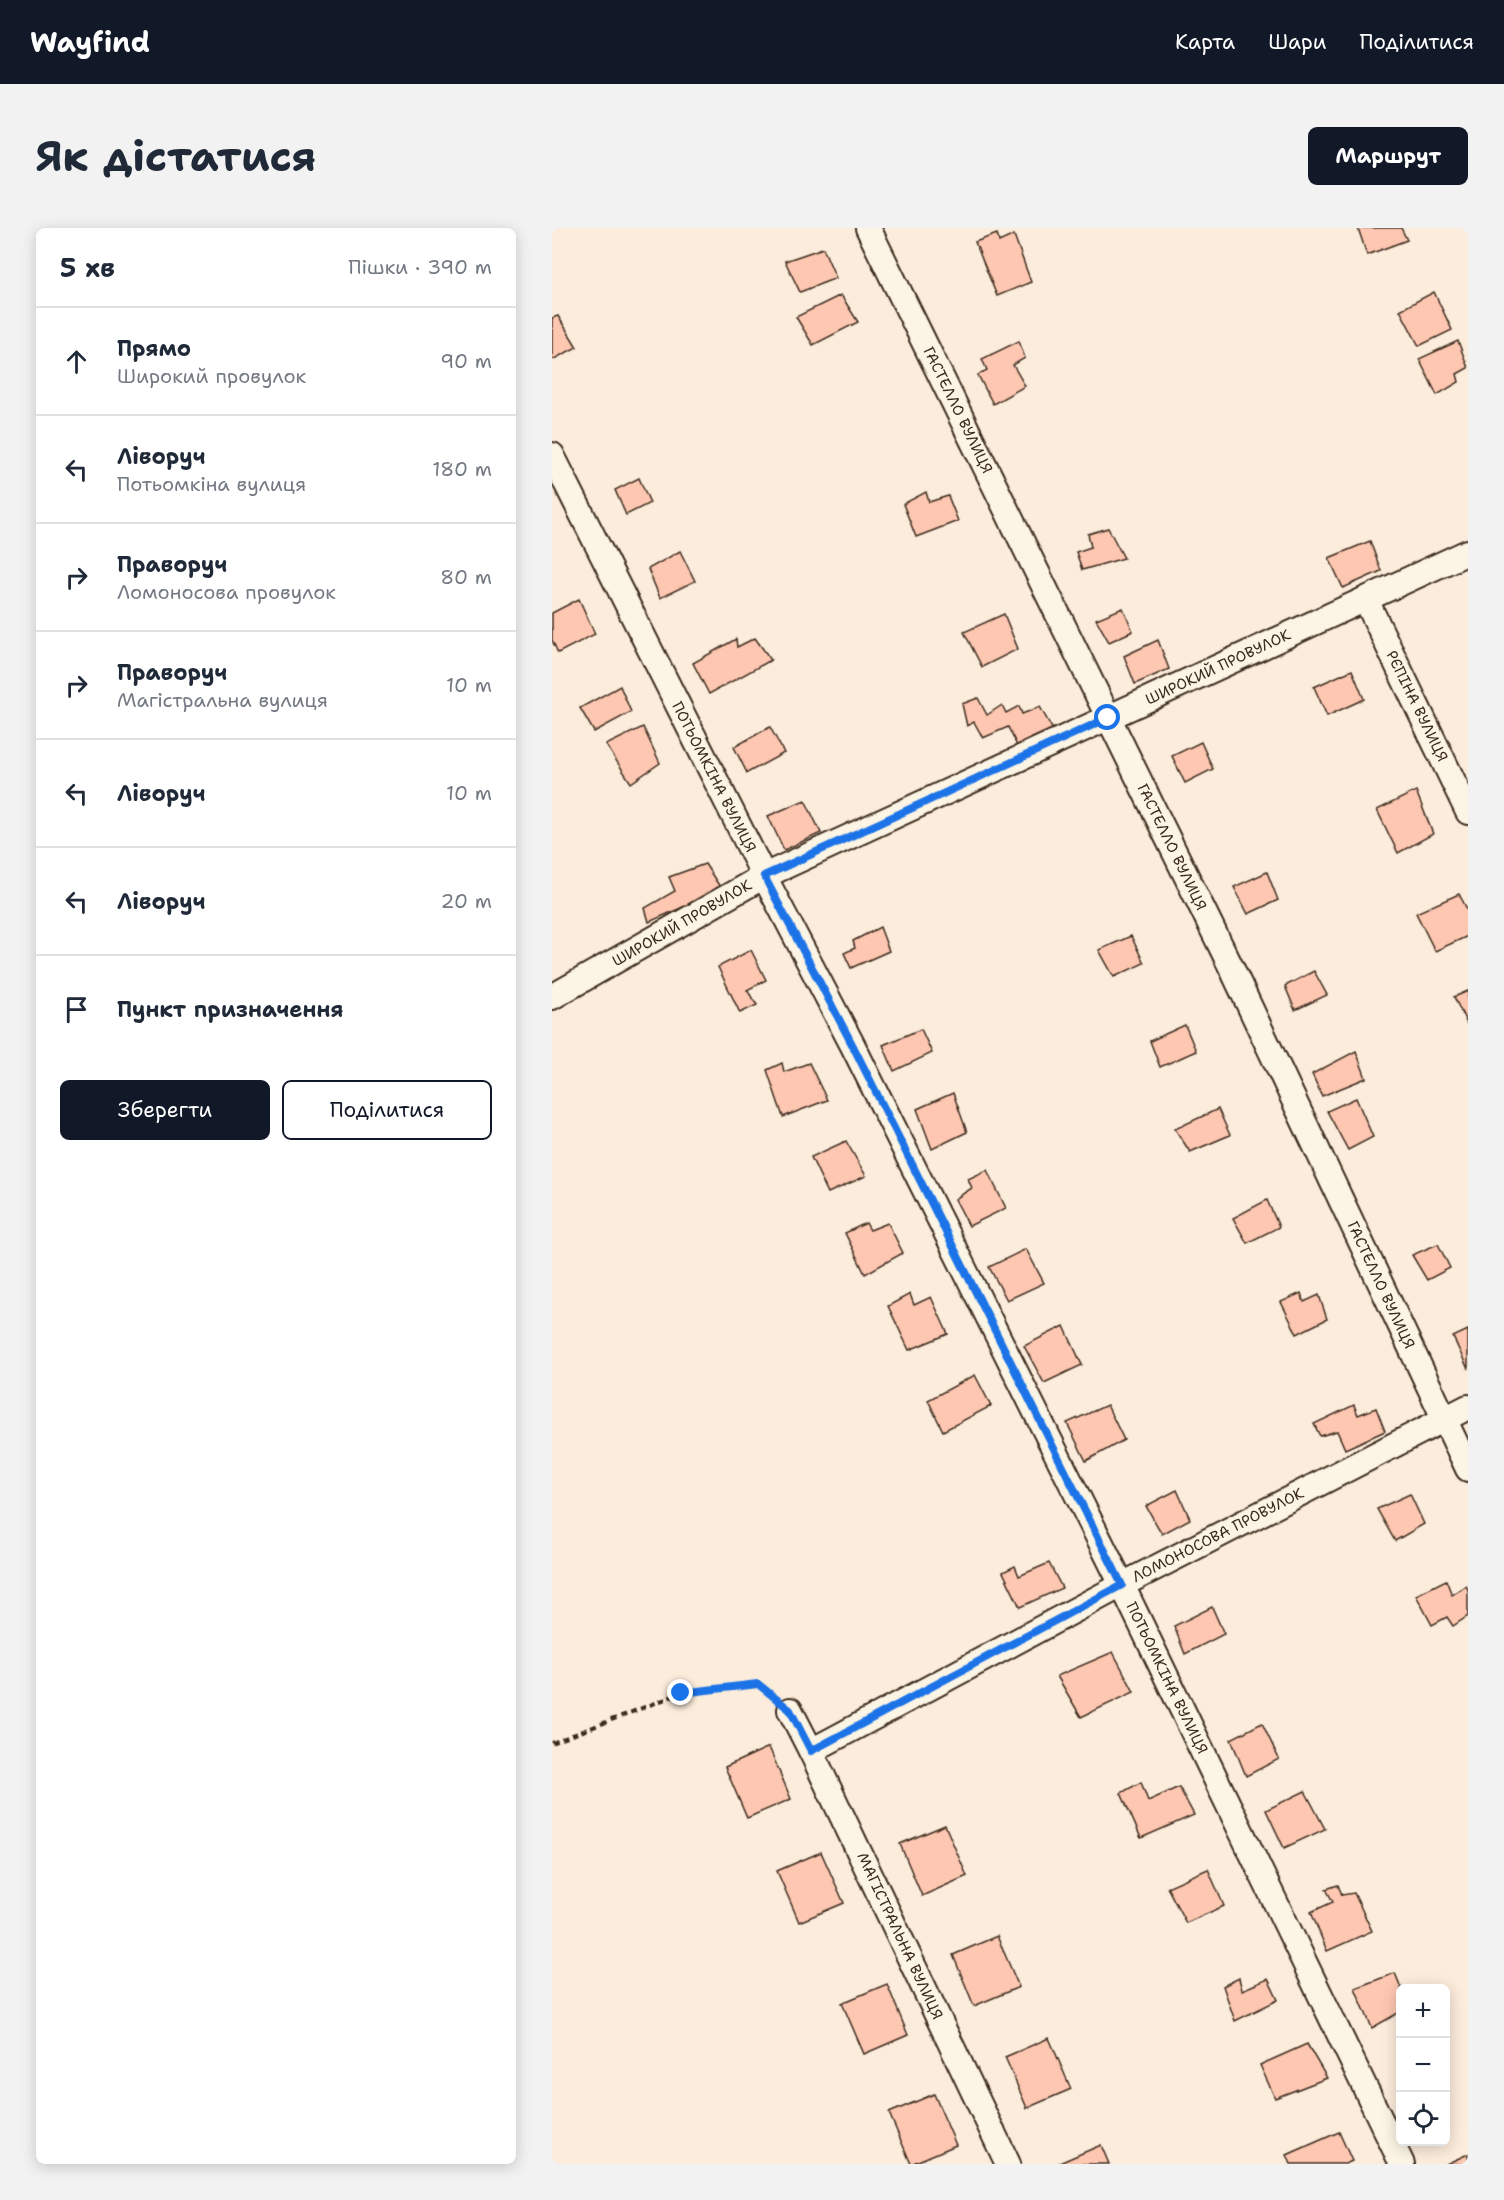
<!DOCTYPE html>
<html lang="uk">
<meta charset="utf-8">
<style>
:root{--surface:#fff;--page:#f2f2f3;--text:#1f2937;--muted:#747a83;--line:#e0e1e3;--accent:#111827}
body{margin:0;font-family:"Shantell Sans",sans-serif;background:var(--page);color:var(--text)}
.controls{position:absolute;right:18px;bottom:18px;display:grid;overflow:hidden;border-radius:9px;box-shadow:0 3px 15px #0003}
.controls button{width:54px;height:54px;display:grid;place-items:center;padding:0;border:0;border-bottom:2px solid var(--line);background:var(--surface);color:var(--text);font:30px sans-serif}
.stop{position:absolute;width:18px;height:18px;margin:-14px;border:4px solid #1a73e8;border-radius:50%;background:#fff}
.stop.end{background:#1a73e8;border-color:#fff;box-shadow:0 2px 6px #0008}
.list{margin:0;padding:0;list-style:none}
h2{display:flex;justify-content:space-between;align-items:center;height:78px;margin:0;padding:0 24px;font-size:26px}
h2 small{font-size:20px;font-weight:400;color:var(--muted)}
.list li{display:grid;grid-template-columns:39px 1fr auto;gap:18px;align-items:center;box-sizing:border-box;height:108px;padding:0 24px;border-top:2px solid var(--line)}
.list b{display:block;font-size:22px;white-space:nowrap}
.list p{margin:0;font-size:20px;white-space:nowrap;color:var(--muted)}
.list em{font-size:20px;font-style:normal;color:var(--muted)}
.actions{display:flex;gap:12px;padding:18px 24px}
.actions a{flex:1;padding:14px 0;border:2px solid var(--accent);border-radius:9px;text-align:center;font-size:21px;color:var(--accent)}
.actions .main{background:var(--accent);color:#fff}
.icon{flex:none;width:33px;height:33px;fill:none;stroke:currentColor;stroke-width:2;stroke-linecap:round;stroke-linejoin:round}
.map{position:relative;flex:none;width:916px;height:1936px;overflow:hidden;border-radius:9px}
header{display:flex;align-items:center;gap:36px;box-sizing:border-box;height:84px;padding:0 30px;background:var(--accent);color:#fff}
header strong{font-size:28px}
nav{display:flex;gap:33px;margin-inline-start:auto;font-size:21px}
.intro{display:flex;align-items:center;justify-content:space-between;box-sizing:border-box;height:144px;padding:0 36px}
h1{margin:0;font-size:42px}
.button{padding:15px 27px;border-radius:9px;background:var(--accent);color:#fff;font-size:21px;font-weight:700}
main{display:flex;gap:36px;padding:0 36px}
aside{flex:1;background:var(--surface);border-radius:9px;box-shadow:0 3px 15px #0003}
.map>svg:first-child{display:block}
.building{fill:#fec7b1;stroke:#3b2a1e;stroke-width:1.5}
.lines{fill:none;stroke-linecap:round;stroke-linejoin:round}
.minor-casing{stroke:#3b2a1e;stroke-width:28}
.path{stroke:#3b2a1e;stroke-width:4;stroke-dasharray:6 4.5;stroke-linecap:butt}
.minor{stroke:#fcf5e5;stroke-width:24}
.route{stroke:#1a73e8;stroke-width:8}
.labels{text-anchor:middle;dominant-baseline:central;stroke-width:4.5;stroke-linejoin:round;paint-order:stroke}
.street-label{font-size:15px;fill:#3b2a1e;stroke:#fcf5e5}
</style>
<header>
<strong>Wayfind</strong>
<nav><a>Карта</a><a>Шари</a><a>Поділитися</a></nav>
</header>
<div class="intro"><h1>Як дістатися</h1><a class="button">Маршрут</a></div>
<main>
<aside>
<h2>5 хв<small>Пішки · 390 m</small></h2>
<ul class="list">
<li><svg class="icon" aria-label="ahead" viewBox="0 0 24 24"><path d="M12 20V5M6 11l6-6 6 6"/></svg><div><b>Прямо</b><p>Широкий провулок</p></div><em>90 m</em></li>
<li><svg class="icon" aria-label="left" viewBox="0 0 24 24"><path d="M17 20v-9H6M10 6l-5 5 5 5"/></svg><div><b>Ліворуч</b><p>Потьомкіна вулиця</p></div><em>180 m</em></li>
<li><svg class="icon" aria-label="right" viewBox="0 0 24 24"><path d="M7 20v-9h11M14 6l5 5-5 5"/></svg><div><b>Праворуч</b><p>Ломоносова провулок</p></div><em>80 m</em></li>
<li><svg class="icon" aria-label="right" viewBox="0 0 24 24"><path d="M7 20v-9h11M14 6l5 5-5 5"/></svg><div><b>Праворуч</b><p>Магістральна вулиця</p></div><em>10 m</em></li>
<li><svg class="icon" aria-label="left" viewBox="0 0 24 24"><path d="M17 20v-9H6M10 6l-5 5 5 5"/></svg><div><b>Ліворуч</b></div><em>10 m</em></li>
<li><svg class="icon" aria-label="left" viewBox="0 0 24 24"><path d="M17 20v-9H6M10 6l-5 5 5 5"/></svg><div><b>Ліворуч</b></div><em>20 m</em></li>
<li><svg class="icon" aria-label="arrive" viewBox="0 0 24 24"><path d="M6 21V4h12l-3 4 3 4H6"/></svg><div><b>Пункт призначення</b></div></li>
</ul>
<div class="actions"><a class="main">Зберегти</a><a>Поділитися</a></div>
</aside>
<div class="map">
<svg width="916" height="1936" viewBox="0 0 916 1936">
<rect width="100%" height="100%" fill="#fcecdb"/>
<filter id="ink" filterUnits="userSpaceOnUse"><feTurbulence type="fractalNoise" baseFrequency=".0167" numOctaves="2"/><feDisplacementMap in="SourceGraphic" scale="12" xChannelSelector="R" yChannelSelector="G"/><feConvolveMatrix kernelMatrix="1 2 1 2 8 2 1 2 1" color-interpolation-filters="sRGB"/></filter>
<g filter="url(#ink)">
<g class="building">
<path d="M806 0H849L855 12 815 27Z"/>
<path d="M445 6 447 14 462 7 479 54 445 68 423 14Z"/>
<path d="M271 20 284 50 248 64 233 33Z"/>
<path d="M882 64 900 102 867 118 848 82Z"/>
<path d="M289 67 306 94 261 117 244 89Z"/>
<path d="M6 88 25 119 0 132V90Z"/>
<path d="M467 113 473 130 461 137 473 158 441 176 426 147 435 142 430 131Z"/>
<path d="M906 113 916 140 905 146 907 154 885 167 867 131Z"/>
<path d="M87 250 98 275 74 287 63 262Z"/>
<path d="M374 264 377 274 396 268 406 293 364 309 351 276Z"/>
<path d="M556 300 572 330 530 342 524 324 539 319 536 306Z"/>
<path d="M818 313 829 343 791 360 777 330Z"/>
<path d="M128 323 143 353 108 370 96 341Z"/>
<path d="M27 371 43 406 6 425 0 412V385Z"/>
<path d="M571 380 581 403 557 414 544 391Z"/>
<path d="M452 386 466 421 430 439 412 404Z"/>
<path d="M203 410 219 432 157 466 141 435 184 411 185 419Z"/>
<path d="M606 412 617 441 583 456 572 428Z"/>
<path d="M800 442 812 471 775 488 762 459Z"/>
<path d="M68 458 79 484 42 504 28 480Z"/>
<path d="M426 470 435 487 450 477 454 485 467 478 470 486 488 479 502 504 467 522 456 499 431 510 422 494 415 498 410 476Z"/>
<path d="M91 499 108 535 79 555 54 517Z"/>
<path d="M218 499 232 525 195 545 182 519Z"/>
<path d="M649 514 661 541 633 555 620 528Z"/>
<path d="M864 563 881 606 846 625 825 582Z"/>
<path d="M253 572 269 605 232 622 216 588Z"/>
<path d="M153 636 170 662 97 694 93 680 123 663 117 649Z"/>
<path d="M715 644 726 672 696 686 682 659Z"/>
<path d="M907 666 916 683V708L883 723 864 685Z"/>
<path d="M328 699 337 723 299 740 292 725 303 720 301 713Z"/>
<path d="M579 708 592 735 562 749 547 722Z"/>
<path d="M199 722 214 752 195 762 205 777 188 785 166 739Z"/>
<path d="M762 743 775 767 743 782 733 758Z"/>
<path d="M916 763V798L902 769Z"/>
<path d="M633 797 644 823 608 839 598 813Z"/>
<path d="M369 801 380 825 342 843 331 817Z"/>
<path d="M804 823 814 850 770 868 760 846Z"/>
<path d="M230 835 232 844 257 835 275 872 231 889 215 842Z"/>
<path d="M401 865 415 904 380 921 365 881Z"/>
<path d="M804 870 821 909 796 922 775 883Z"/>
<path d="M666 881 678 907 638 924 623 901Z"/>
<path d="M294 913 314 948 276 965 259 929Z"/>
<path d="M435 942 454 980 417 998 403 971 420 960 416 951Z"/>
<path d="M715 972 727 999 695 1015 681 990Z"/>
<path d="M314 995 318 1002 336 995 351 1025 313 1046 293 1005Z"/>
<path d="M886 1016 898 1040 875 1052 860 1027Z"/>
<path d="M474 1021 492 1055 455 1072 437 1039Z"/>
<path d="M749 1065 752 1074 767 1067 775 1091 745 1106 729 1074Z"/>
<path d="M358 1066 362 1077 379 1069 396 1106 357 1122 336 1078Z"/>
<path d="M512 1098 530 1137 492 1155 472 1118Z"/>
<path d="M916 1102V1141L901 1109Z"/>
<path d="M423 1147 439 1178 391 1203 376 1172Z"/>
<path d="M555 1177 572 1212 534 1233 515 1195Z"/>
<path d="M802 1177 806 1187 824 1180 833 1203 793 1221 785 1203 768 1208 762 1196Z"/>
<path d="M625 1262 638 1291 610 1306 594 1278Z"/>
<path d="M858 1266 872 1296 843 1313 825 1281Z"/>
<path d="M497 1335 510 1360 468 1379 451 1344 463 1338 467 1348Z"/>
<path d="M894 1352 900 1367 914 1358 916 1361V1388L901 1398 895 1389 880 1397 864 1367Z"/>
<path d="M660 1379 672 1406 633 1426 622 1398Z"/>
<path d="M561 1424 582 1464 529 1489 505 1448Z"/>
<path d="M710 1495 727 1531 694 1548 679 1511Z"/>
<path d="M217 1519 239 1571 195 1590 173 1539Z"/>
<path d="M589 1554 596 1573 627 1559 642 1587 589 1610 569 1565Z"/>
<path d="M753 1563 773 1601 732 1620 714 1582Z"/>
<path d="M393 1597 415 1648 370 1668 348 1616Z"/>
<path d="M269 1624 292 1675 247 1694 225 1643Z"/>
<path d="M656 1641 672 1678 634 1695 615 1659Z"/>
<path d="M786 1657 790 1667 802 1665 820 1703 775 1723 759 1684 781 1674 774 1661Z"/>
<path d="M445 1708 467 1759 422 1778 401 1727Z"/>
<path d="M843 1745 849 1760 848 1784 820 1800 803 1760Z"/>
<path d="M687 1750 690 1762 716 1751 726 1772 683 1793 671 1758Z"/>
<path d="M335 1756 356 1807 312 1826 290 1775Z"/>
<path d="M497 1810 519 1861 475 1880 453 1829Z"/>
<path d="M755 1816 775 1850 723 1870 708 1837Z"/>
<path d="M382 1866 404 1917 359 1936 337 1885Z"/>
<path d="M787 1904 800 1933 793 1936H739L735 1927Z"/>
<path d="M549 1917 557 1936H505Z"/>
<path d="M916 1926V1936H894Z"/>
</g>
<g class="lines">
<g class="minor-casing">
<g id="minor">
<path d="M316 0 680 741 916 1241"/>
<path d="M0 227 212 648 301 818 570 1357 850 1936"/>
<path d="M814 372 916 584"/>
<path d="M0 769 212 648 916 324"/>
<path d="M238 1482 259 1523 456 1936"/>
<path d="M259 1523 570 1357 916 1179"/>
</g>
</g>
<path class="path" d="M0 1515 129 1465 206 1456 219 1466"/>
<use href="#minor" class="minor"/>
</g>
</g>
<g class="lines" filter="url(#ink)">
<path class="route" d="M129 1465 206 1456 238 1482 259 1523 570 1357 301 818 212 648 556 490"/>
</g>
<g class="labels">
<g class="street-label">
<text transform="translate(406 182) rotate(64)">ГАСТЕЛЛО ВУЛИЦЯ</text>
<text transform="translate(666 439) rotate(-25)">ШИРОКИЙ ПРОВУЛОК</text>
<text transform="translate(865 478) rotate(64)">РЄПІНА ВУЛИЦЯ</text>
<text transform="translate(162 549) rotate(63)">ПОТЬОМКІНА ВУЛИЦЯ</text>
<text transform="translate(620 619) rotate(64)">ГАСТЕЛЛО ВУЛИЦЯ</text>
<text transform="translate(130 695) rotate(-30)">ШИРОКИЙ ПРОВУЛОК</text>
<text transform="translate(829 1057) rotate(65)">ГАСТЕЛЛО ВУЛИЦЯ</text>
<text transform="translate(666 1307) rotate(-27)">ЛОМОНОСОВА ПРОВУЛОК</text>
<text transform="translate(615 1450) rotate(64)">ПОТЬОМКІНА ВУЛИЦЯ</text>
<text transform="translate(348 1708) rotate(65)">МАГІСТРАЛЬНА ВУЛИЦЯ</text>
</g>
</g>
</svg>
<div class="controls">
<button>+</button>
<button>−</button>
<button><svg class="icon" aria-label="locate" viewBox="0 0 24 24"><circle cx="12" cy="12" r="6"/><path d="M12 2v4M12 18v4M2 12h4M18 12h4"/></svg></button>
</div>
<div class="stop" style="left:556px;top:490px"></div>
<div class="stop end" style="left:129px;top:1465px"></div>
</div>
</main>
